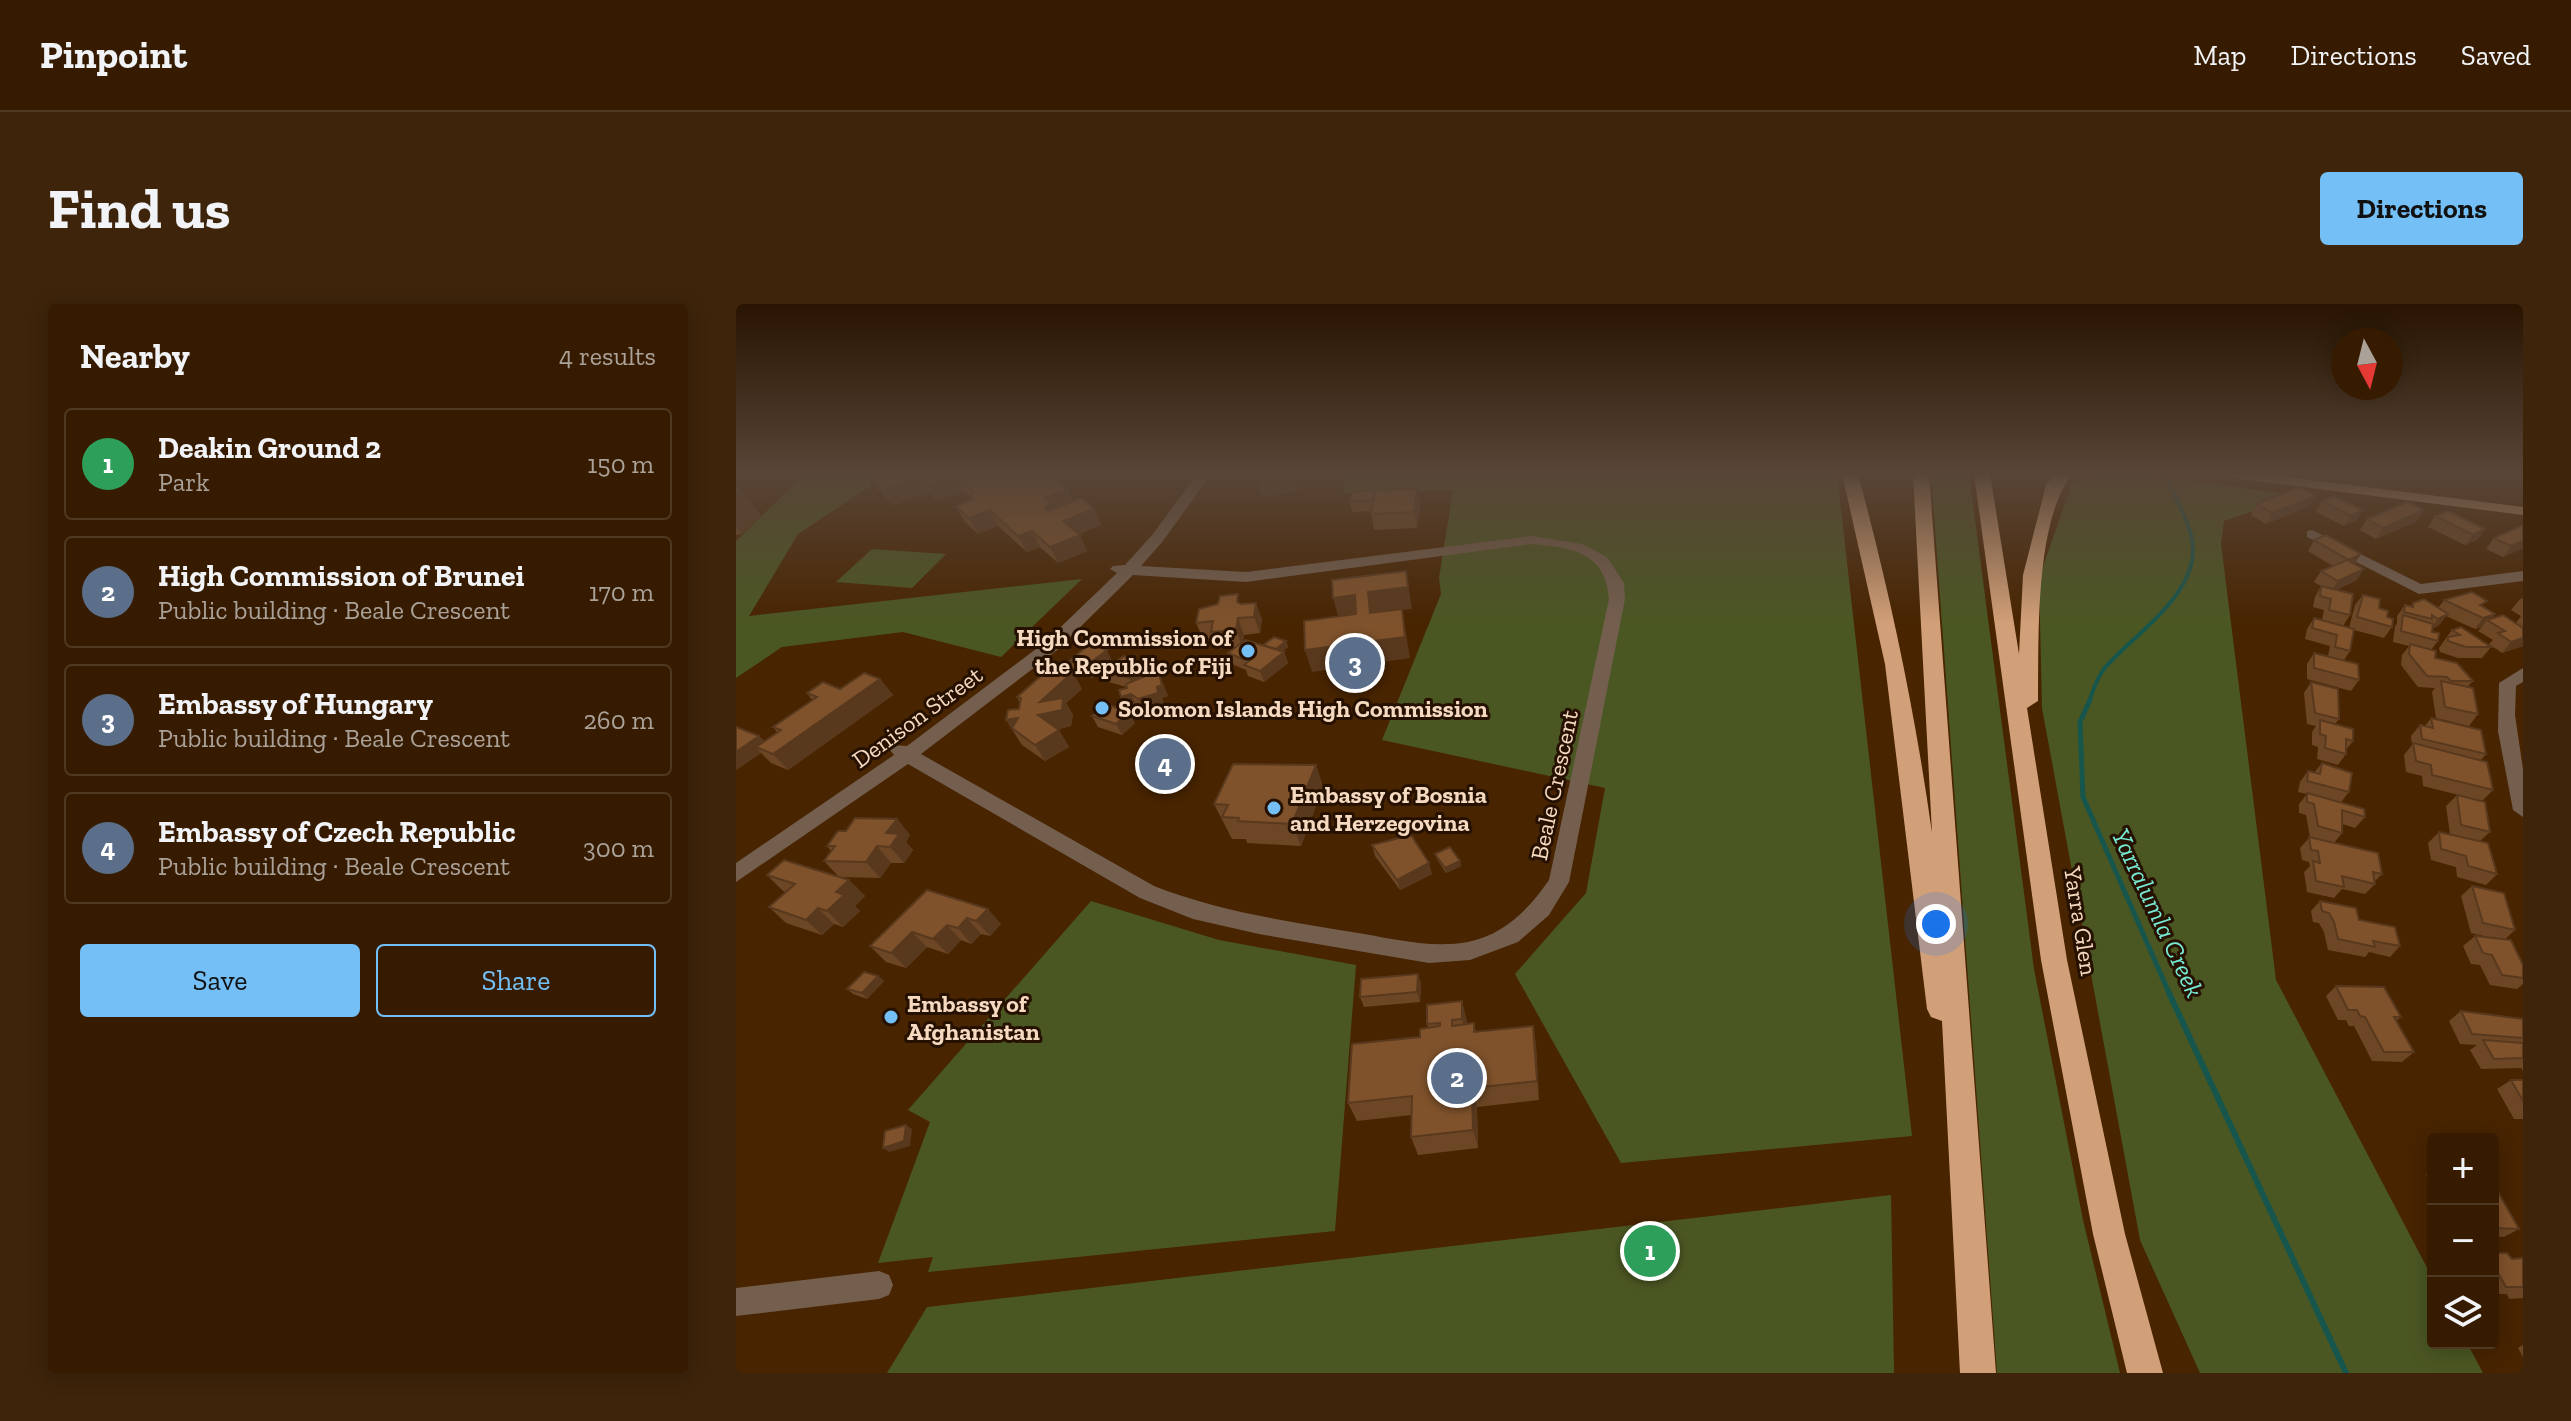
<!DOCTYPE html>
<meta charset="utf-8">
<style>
:root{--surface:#361b00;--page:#3d240a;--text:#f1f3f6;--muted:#aaa199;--line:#503922;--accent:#74c0f6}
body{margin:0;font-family:"Zilla Slab",serif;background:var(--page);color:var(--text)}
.controls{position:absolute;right:24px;bottom:24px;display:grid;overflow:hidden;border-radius:8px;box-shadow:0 4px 20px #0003}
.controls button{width:72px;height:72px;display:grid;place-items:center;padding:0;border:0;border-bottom:2px solid var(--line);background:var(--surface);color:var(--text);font:40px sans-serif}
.compass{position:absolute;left:1595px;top:24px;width:72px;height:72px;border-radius:50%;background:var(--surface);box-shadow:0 4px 20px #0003;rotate:173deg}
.you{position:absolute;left:1200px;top:620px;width:28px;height:28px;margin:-20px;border:6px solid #fff;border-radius:50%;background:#1a73e8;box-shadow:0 0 0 12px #1a73e833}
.badge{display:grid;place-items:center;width:52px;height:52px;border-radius:50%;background:var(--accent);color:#fff;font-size:26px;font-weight:700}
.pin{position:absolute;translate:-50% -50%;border:4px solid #fff;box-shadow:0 2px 8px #0006}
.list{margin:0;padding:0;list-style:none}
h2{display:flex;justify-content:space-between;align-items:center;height:104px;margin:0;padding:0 32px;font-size:34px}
h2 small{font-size:26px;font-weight:400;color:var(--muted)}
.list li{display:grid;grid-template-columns:52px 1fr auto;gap:24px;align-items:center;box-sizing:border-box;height:112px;margin:0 16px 16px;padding:0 16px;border:2px solid var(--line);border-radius:8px}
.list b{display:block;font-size:30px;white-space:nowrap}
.list p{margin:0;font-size:26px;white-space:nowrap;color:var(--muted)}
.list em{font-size:26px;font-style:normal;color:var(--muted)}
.actions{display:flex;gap:16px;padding:24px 32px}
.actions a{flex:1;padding:18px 0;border:2px solid var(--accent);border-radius:8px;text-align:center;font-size:28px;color:var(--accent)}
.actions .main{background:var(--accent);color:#111}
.icon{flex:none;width:44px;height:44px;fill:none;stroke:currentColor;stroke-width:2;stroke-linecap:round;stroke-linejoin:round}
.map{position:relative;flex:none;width:1787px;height:1069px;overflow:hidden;border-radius:8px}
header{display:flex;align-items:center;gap:48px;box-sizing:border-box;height:112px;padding:0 40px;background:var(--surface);border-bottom:2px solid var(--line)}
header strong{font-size:38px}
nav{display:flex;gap:44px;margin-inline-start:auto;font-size:28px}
.intro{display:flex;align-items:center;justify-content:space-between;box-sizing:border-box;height:192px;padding:0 48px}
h1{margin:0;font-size:56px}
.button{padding:20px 36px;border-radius:8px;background:var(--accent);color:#111;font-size:28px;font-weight:700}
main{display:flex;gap:48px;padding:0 48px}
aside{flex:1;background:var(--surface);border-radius:8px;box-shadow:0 4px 20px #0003}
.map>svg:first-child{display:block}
.green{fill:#4b5723}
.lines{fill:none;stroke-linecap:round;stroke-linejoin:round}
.stream-far2{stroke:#17564c;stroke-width:4}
.stream-far1{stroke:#17564c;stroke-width:5}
.stream{stroke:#17564c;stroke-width:6}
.minor{fill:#745f4f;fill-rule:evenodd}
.major{fill:#b78e6d;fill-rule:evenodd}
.highway{fill:#d2a078;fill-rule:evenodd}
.wall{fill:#6d4725}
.shaded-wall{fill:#59391e}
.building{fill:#7f522b;stroke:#59391e;stroke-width:2}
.poi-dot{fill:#74c0f6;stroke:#261101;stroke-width:3}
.labels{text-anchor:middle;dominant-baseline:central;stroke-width:6;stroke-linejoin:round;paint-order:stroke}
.poi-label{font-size:24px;font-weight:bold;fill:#f6d9c1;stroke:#261101;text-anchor:start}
.street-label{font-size:24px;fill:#f6d9c1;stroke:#261101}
.water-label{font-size:26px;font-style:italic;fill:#76ead5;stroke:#261101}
</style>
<header>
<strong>Pinpoint</strong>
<nav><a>Map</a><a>Directions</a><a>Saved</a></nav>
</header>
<div class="intro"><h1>Find us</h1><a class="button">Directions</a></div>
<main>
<aside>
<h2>Nearby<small>4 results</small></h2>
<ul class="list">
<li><span class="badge" style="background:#2e9e5b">1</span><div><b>Deakin Ground 2</b><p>Park</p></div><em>150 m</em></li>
<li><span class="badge" style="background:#5c6f8a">2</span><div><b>High Commission of Brunei</b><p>Public building · Beale Crescent</p></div><em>170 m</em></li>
<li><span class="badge" style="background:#5c6f8a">3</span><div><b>Embassy of Hungary</b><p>Public building · Beale Crescent</p></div><em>260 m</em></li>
<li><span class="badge" style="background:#5c6f8a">4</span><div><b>Embassy of Czech Republic</b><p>Public building · Beale Crescent</p></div><em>300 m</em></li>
</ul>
<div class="actions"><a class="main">Save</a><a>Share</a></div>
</aside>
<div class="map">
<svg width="1787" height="1069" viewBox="0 0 1787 1069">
<rect width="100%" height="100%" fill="#482400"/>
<g class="green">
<path d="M69 170H136L133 183 62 230 13 312 346 275 265 353 167 328 46 343 0 374V237Z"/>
<path d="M610 170H1101L1176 832 885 859 779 670 850 589 869 484 646 436 705 290 703 274 717 186 607 190Z"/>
<path d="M1195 170H1233L1298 665 1347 916 1384 1069H1261Z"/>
<path d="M1365 170H1401L1562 191 1488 217 1485 240 1540 676 1697 975V1039H1731L1747 1069H1464L1404 936 1306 404 1303 274 1336 179Z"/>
<path d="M136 245 210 250 176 284 100 278Z"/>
<path d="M355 597 483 636 620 661 599 927 192 968 197 953 142 959 194 818 172 806Z"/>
<path d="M1155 891 1158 1069H151L191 1003Z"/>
</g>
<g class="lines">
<path class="stream-far2" d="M1353 398C1357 387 1361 373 1368 365 1398 329 1470 287 1455 231 1450 212 1439 193 1431 175"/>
<path class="stream-far1" d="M1354 396 1344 418 1347 493 1434 691"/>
<path class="stream" d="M1433 689 1610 1069"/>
<g class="minor">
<path d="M461 170H475L427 237 405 262 510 268 796 232 846 240 871 253 888 279 889 295 833 578 813 611 782 638 734 656 693 659 523 630 457 615 404 594 172 460 0 578V559L158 451 154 446 156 441 171 442 308 339 381 269 374 265 377 262 389 261 417 230ZM796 240C836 244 870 248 873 295L813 576C793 605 768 631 732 638 694 645 654 634 616 628 549 617 482 607 418 582L185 450 320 347 397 271 510 278Z"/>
<path d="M1576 226 1685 280 1787 267V277L1683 290 1571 233V227Z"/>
<path d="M1787 364V378L1780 382 1779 411 1787 465V513L1777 506 1762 427 1763 379Z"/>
<path d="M143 967 153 971 157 981 153 991 143 995 0 1012V984Z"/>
</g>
<path class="major" d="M1490 170H1529L1787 203V211L1497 174Z"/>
<g class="highway">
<path d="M1106 170H1122C1154 289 1179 407 1196 529L1177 170H1193L1260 1069H1224L1206 717 1195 713 1191 705 1149 360Z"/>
<path d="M1238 170H1254L1283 350 1287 271 1310 181 1319 170H1336C1298 220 1303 335 1302 397L1291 404 1331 656 1389 930 1427 1069H1391L1357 930 1305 656Z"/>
</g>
</g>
<g class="wall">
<path d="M132 170H327L318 173 338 197 358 205 365 221 343 230 351 247 322 259 304 243 291 248 262 222 242 230 229 218 220 202 236 196 228 188 202 197 194 189 158 201 141 184Z"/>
<path d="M0 181 25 212 6 230 0 231Z"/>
<path d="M681 185 684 201 681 224 638 226 635 207 616 208 614 197Z"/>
<path d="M1579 192 1573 202 1530 220 1515 211 1520 200Z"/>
<path d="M1598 192 1620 217 1608 222 1580 208 1586 197Z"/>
<path d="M1688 206 1681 217 1640 235 1624 226 1631 215Z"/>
<path d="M1699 212 1749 225 1741 236 1729 241 1692 223Z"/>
<path d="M1590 231 1619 260 1621 276 1600 286 1614 311 1607 322 1613 324 1619 301 1627 291 1651 313 1656 323 1648 334 1618 326 1614 347 1608 356 1623 376 1615 387 1571 375V360L1578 349 1592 352 1594 342 1569 335 1571 325 1578 314 1586 316 1588 306 1577 303 1579 293 1585 282 1578 278 1585 267 1597 262 1572 247 1578 236Z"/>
<path d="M1758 234 1787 244 1767 253 1750 245Z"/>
<path d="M1787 294V342L1766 349 1753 340 1757 336 1742 327 1746 323 1739 325 1710 312 1703 321 1696 325V328L1702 337 1695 346 1699 354 1737 377 1731 383 1742 410 1733 422 1700 414 1696 388 1699 384 1682 383 1665 361 1666 351 1673 342 1657 338 1659 322 1661 320V312L1669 301 1675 302 1677 299 1702 304 1708 296 1747 302 1759 310 1756 314 1780 319 1785 312 1775 306 1784 295Z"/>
<path d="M506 300 526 315 524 329 508 331 507 337 527 341 550 337 552 343 547 347 548 348 552 359 528 378 512 372 510 366 496 360 492 349 500 343 481 345 477 334 467 335 460 319Z"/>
<path d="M1716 326 1755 343 1746 354H1722L1704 348 1703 344Z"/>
<path d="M333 357H376L356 374 339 368Z"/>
<path d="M407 361 412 371 423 370 432 392 426 394 428 400 407 406 400 401 391 404V383L372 378 366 367Z"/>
<path d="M144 375 157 391 52 466 35 459 25 449 0 466 23 432 28 437 41 428 37 423 76 396 71 389 104 385Z"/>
<path d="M1575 378 1603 415 1599 420 1617 437 1610 446V450L1602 461 1581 455 1582 443 1576 441V428L1580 422 1571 420 1568 389Z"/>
<path d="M346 385 330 399 337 411 335 422 322 425 333 443 309 457 286 441 270 416 283 405 284 399 281 393Z"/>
<path d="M356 412 399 419 386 431 362 423Z"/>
<path d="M1695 414 1750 450 1745 456 1757 486 1746 497 1687 482 1686 472 1670 468 1668 451 1676 441 1675 432 1684 421 1689 422Z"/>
<path d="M1586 459 1613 488 1605 498 1629 513 1619 524 1606 520V529L1598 539 1646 570 1639 577V580L1629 590 1606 585 1598 594 1571 588 1568 568 1574 562 1573 558 1566 556 1564 544 1574 533 1570 511 1563 509V500L1571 490 1562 488 1564 478 1572 467 1578 469Z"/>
<path d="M580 461 587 483 565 542 511 539 510 535H496L478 500Z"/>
<path d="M1721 491 1754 528 1744 537 1761 570 1750 581 1721 573 1720 563 1695 556 1692 539 1703 528 1714 530 1710 502Z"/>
<path d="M161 515 174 531 170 538 177 546 168 559H155L144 574 103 573 88 557 95 547 91 542 110 527Z"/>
<path d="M636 541 696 570 664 586 639 552Z"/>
<path d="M699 550 724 557 725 562 710 569 701 555Z"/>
<path d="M31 571 113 576 129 592 119 602 124 607 107 623 98 620 86 631 50 619 33 603 50 588 47 587Z"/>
<path d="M1736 582 1779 626 1768 636 1787 661V680L1781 685 1754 681 1744 661 1735 660 1727 642 1739 632 1757 634 1735 629 1725 592Z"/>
<path d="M191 586 265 620 254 632 245 630 235 640 225 636 212 650 191 643 170 664 150 658 134 642Z"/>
<path d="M1584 597 1623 616 1664 642 1654 653 1633 648 1629 653 1592 646 1588 628 1583 619 1577 618 1575 607Z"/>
<path d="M682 670 685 680 684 698 628 703 624 693Z"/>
<path d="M142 672 148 677 131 695 117 690 111 685Z"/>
<path d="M1600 682 1665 713 1660 717 1678 748 1666 758 1636 757 1618 722H1613L1610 716H1602L1590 692Z"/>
<path d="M726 697 731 720 738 719 740 728 797 722 800 741 803 796 741 803 742 844 682 851 675 833 676 811 621 817 612 799 684 733 692 724 691 720Z"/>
<path d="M1725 707 1787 715V767L1785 764 1745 765 1734 746 1741 741 1724 740 1713 717Z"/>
<path d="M1775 776H1787V815H1778L1761 785Z"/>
<path d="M1697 866V884L1690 871Z"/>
<path d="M1757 879 1783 925 1768 933 1757 932Z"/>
<path d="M1757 949 1776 955 1787 954V994L1773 995 1771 990H1757Z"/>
<path d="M1787 1041V1053L1782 1044Z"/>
</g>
<g class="shaded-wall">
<path d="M536 170H558L562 188 526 193 519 172Z"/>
<path d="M220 172 228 188 202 197 193 181Z"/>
<path d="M184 173 194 189 158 201 148 186Z"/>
<path d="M2 181 25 212 6 230 0 222V184Z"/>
<path d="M332 185 340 201 322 216 308 203V194Z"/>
<path d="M681 185 684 201 681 224 678 208Z"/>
<path d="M1579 192 1573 202 1530 220 1536 209Z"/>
<path d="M358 205 365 221 335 233 327 217Z"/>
<path d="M254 206 262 222 242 230 233 214Z"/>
<path d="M1626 206 1620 217 1608 222 1615 212Z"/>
<path d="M1688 206 1681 217 1640 235 1647 224Z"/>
<path d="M1749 225 1741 236 1729 241 1737 231Z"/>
<path d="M296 227 304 243 291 248 282 232Z"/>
<path d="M344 231 351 247 322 259 314 243Z"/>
<path d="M1787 237V244L1767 253 1775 242Z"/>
<path d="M1625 250 1618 261 1606 266 1613 256Z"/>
<path d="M1628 265 1621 276 1595 288 1602 277Z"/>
<path d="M670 267 676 305 666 306 674 354 576 368 569 346 634 309 632 288Z"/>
<path d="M619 291 624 313 603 315 597 294Z"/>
<path d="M520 299 526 315 524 329 518 313Z"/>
<path d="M1712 310 1703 321 1694 326 1702 315Z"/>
<path d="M1759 310 1754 317 1751 316 1746 323 1739 325 1747 314Z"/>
<path d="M502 314 508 331 506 342 500 326Z"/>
<path d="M1787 334V342L1766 349 1775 338Z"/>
<path d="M550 337 552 343 541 352 539 347Z"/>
<path d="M371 346 376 357 356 374 350 362Z"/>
<path d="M548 348 552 359 528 378 524 367Z"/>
<path d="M407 361 413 373 399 385 393 374Z"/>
<path d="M337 368 346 385 330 399 337 411 335 422 312 428 302 411 304 398Z"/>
<path d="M423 370 432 392 426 394 428 400 407 406 402 395 421 383Z"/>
<path d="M144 375 157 391 52 466 37 450Z"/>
<path d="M395 390 400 401 391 404 385 393Z"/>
<path d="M393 408 399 419 386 431 380 420Z"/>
<path d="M282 414 276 424 281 433 270 416Z"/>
<path d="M323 426 333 443 309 457 299 441Z"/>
<path d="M23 432 33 443H20L25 449 0 466V448Z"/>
<path d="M580 461 587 483 565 542 556 520Z"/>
<path d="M161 515 174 531 170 538 177 546 168 559 154 543 150 529Z"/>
<path d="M141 542 155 559 144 574 130 558Z"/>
<path d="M724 557 725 562 710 569 709 564Z"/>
<path d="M693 559 696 570 664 586 661 576Z"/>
<path d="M113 576 129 592 119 602 124 607 107 623 91 607 100 588Z"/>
<path d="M82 604 98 620 86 631 70 616Z"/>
<path d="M252 605 265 620 254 632 240 617Z"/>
<path d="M231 614 245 630 235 640 222 624Z"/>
<path d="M211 621 225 636 212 650 197 635Z"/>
<path d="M176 628 191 643 170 664 155 649Z"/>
<path d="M682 670 685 680 684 698 681 688Z"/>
<path d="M142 672 148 677 131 695 126 689Z"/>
<path d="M726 697 731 717V735L726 715Z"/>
<path d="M797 722 800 741 803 796 801 777Z"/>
<path d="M736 784 741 803 742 844 737 826Z"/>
<path d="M170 821 176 825 174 842 153 848 147 844Z"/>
</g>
<g class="building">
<path d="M133 170H314L332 185 308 194 315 200 308 203 312 207 345 194 358 205 327 217 344 231 314 243 296 227 282 232 254 206 233 214 220 202 238 195 233 190 238 188 220 172 193 181 184 173 148 186Z"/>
<path d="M520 170H536L519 172Z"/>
<path d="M1563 183 1579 192 1536 209 1520 200Z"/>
<path d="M681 185 678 208 635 210 639 186Z"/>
<path d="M639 186 637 196 614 197 616 188Z"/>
<path d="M1598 192 1626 206 1615 212 1586 197Z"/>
<path d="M1672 198 1688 206 1647 224 1631 215Z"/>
<path d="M1712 207 1749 225 1737 231 1699 212Z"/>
<path d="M1787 221V237L1775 242 1758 234Z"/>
<path d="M1590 231 1625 250 1613 256 1578 236Z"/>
<path d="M1611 256 1628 265 1602 277 1585 267Z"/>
<path d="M670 267 672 283 632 288 634 309 666 305 669 333 569 346 568 317 620 310 619 291 597 294 596 276Z"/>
<path d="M1585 282 1617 290 1614 311 1593 306 1595 295 1584 292Z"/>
<path d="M1736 288 1751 297 1744 301 1759 310 1747 314 1708 296Z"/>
<path d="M502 290 501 298 505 300 520 299 518 313 502 314 500 326 475 328 477 317 460 319 463 305 482 300 484 292Z"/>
<path d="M1627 291 1644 295 1643 304 1652 307 1651 313 1657 315 1656 323 1621 313Z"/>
<path d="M1688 295 1712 310 1702 315 1696 311V315L1668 308 1669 301 1677 303V299Z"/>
<path d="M1667 311 1697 320 1696 328 1703 329 1702 337 1665 327Z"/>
<path d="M1767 311 1787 324V334L1775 338 1762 329 1769 327 1751 316Z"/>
<path d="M1578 314 1618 325 1614 347 1599 343 1601 331 1576 324Z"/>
<path d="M1725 323 1755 343H1730L1712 337V333L1724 331 1716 326Z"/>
<path d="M538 333 550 337 540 345 527 341Z"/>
<path d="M509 336 548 348 524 367 508 361 519 352 509 356 492 349Z"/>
<path d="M354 340 371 346 350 362 333 357Z"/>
<path d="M1674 340 1700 347 1699 354 1721 359 1737 377H1715L1711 373 1691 372 1673 350Z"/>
<path d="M1578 349 1622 360 1623 376 1578 364Z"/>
<path d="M388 352 407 361 393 374 366 367Z"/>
<path d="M316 362 337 368 304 398 327 394 326 406 302 411 323 426 299 441 276 424 282 414 270 416 272 406 283 405 285 394 281 393Z"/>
<path d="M128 369 144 375 37 450 20 443 45 426 37 423 81 393 71 389 87 378 104 385Z"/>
<path d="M417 369 423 370 426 381 421 383 422 389 402 395 395 390 385 393 383 386 391 384 390 380Z"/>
<path d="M1705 377 1737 384 1742 410 1709 403Z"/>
<path d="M1575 378 1602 385 1603 415 1579 409Z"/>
<path d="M369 400 393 408 380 420 356 412Z"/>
<path d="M1695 414 1745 426 1750 450 1686 435 1684 421 1697 424Z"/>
<path d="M1584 416 1617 425V437L1610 435V450L1589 444 1590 432 1584 430Z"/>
<path d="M0 423 23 432 0 448Z"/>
<path d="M1677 439 1751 458 1757 486 1696 471 1695 461 1680 457Z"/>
<path d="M1586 459 1616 469 1613 488 1571 477 1572 467 1584 470Z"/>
<path d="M497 460 580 461 556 520 502 517 503 514 486 513 492 501 478 500Z"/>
<path d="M1571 489 1628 505 1629 513 1606 506V529L1582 522 1578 500 1571 498Z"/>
<path d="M1721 491 1749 498 1754 528 1725 521Z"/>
<path d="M119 514 161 515 150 529 163 530 154 543 141 542 130 558 88 557 99 542H91L102 527H110Z"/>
<path d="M1703 528 1752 539 1761 570 1732 562 1730 552 1705 545Z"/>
<path d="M675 531 693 559 661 576 636 541Z"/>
<path d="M1573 533 1642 549 1646 570 1637 568 1639 580 1606 572 1608 583 1580 577 1577 557 1584 559 1582 547 1575 546Z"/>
<path d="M714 543 724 557 709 564 699 550Z"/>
<path d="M48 556 113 576 100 588 108 591 91 607 82 604 70 616 33 603 59 580 31 571Z"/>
<path d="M1736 582 1768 589 1779 626 1747 619Z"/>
<path d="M191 586 252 605 240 617 231 614 222 624 211 621 197 635 176 628 155 649 134 642Z"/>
<path d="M1584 597 1620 604 1623 616 1659 623 1664 642 1637 637 1639 643 1602 635 1598 618 1593 609 1586 607Z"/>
<path d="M1739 632 1775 636 1787 661V674L1766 671 1756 651 1747 649Z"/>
<path d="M128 668 142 672 126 689 111 685Z"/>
<path d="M682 670 681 688 624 693 625 675Z"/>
<path d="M1600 682 1648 683 1665 713H1658L1678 748H1648L1629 713 1624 712 1621 706H1612Z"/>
<path d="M726 697V715L716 716V722L738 719V728L797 722 801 777 736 784 737 826 675 833 676 792 612 799 616 740 684 733V725L704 722V719L691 720V701Z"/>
<path d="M1725 707 1787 715V734L1736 730Z"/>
<path d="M1747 736 1787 739V754L1758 755Z"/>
<path d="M1775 776H1787V797Z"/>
<path d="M170 821 168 837 147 844 149 827Z"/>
<path d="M1757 879 1783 925 1757 924Z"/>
<path d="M1757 949H1771L1776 955 1787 954V984L1786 983H1770L1757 960Z"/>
</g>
<linearGradient id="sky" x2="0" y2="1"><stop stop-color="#281400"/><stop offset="0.53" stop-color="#584537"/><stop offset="1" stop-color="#584537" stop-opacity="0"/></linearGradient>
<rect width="1787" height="320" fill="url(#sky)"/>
<g class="poi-dot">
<circle cx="512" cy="347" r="8"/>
<circle cx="366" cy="404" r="8"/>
<circle cx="538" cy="504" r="8"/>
<circle cx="155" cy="713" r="8"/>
</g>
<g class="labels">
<g class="poi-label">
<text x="496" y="333" text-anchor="end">High Commission of<tspan x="496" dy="28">the Republic of Fiji</tspan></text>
<text x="382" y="404">Solomon Islands High Commission</text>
<text x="554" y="490">Embassy of Bosnia<tspan x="554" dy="28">and Herzegovina</tspan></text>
<text x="171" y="699">Embassy of<tspan x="171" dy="28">Afghanistan</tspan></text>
</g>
<g class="street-label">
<text transform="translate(181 413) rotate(-36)">Denison Street</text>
<text transform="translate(818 481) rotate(-78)">Beale Crescent</text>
<text transform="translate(1345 617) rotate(81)">Yarra Glen</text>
</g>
<g class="water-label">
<text transform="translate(1422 609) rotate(65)">Yarralumla Creek</text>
</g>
</g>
</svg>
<div class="controls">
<button>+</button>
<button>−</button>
<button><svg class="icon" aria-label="layers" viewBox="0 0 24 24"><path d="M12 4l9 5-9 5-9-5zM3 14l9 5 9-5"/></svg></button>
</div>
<svg class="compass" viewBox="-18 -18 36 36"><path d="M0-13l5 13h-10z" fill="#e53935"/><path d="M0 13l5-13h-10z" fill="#aaa199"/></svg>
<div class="you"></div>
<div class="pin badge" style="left:914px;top:947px;background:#2e9e5b">1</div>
<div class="pin badge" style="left:721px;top:774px;background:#5c6f8a">2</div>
<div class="pin badge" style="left:619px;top:359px;background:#5c6f8a">3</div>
<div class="pin badge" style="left:429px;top:460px;background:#5c6f8a">4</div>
</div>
</main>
